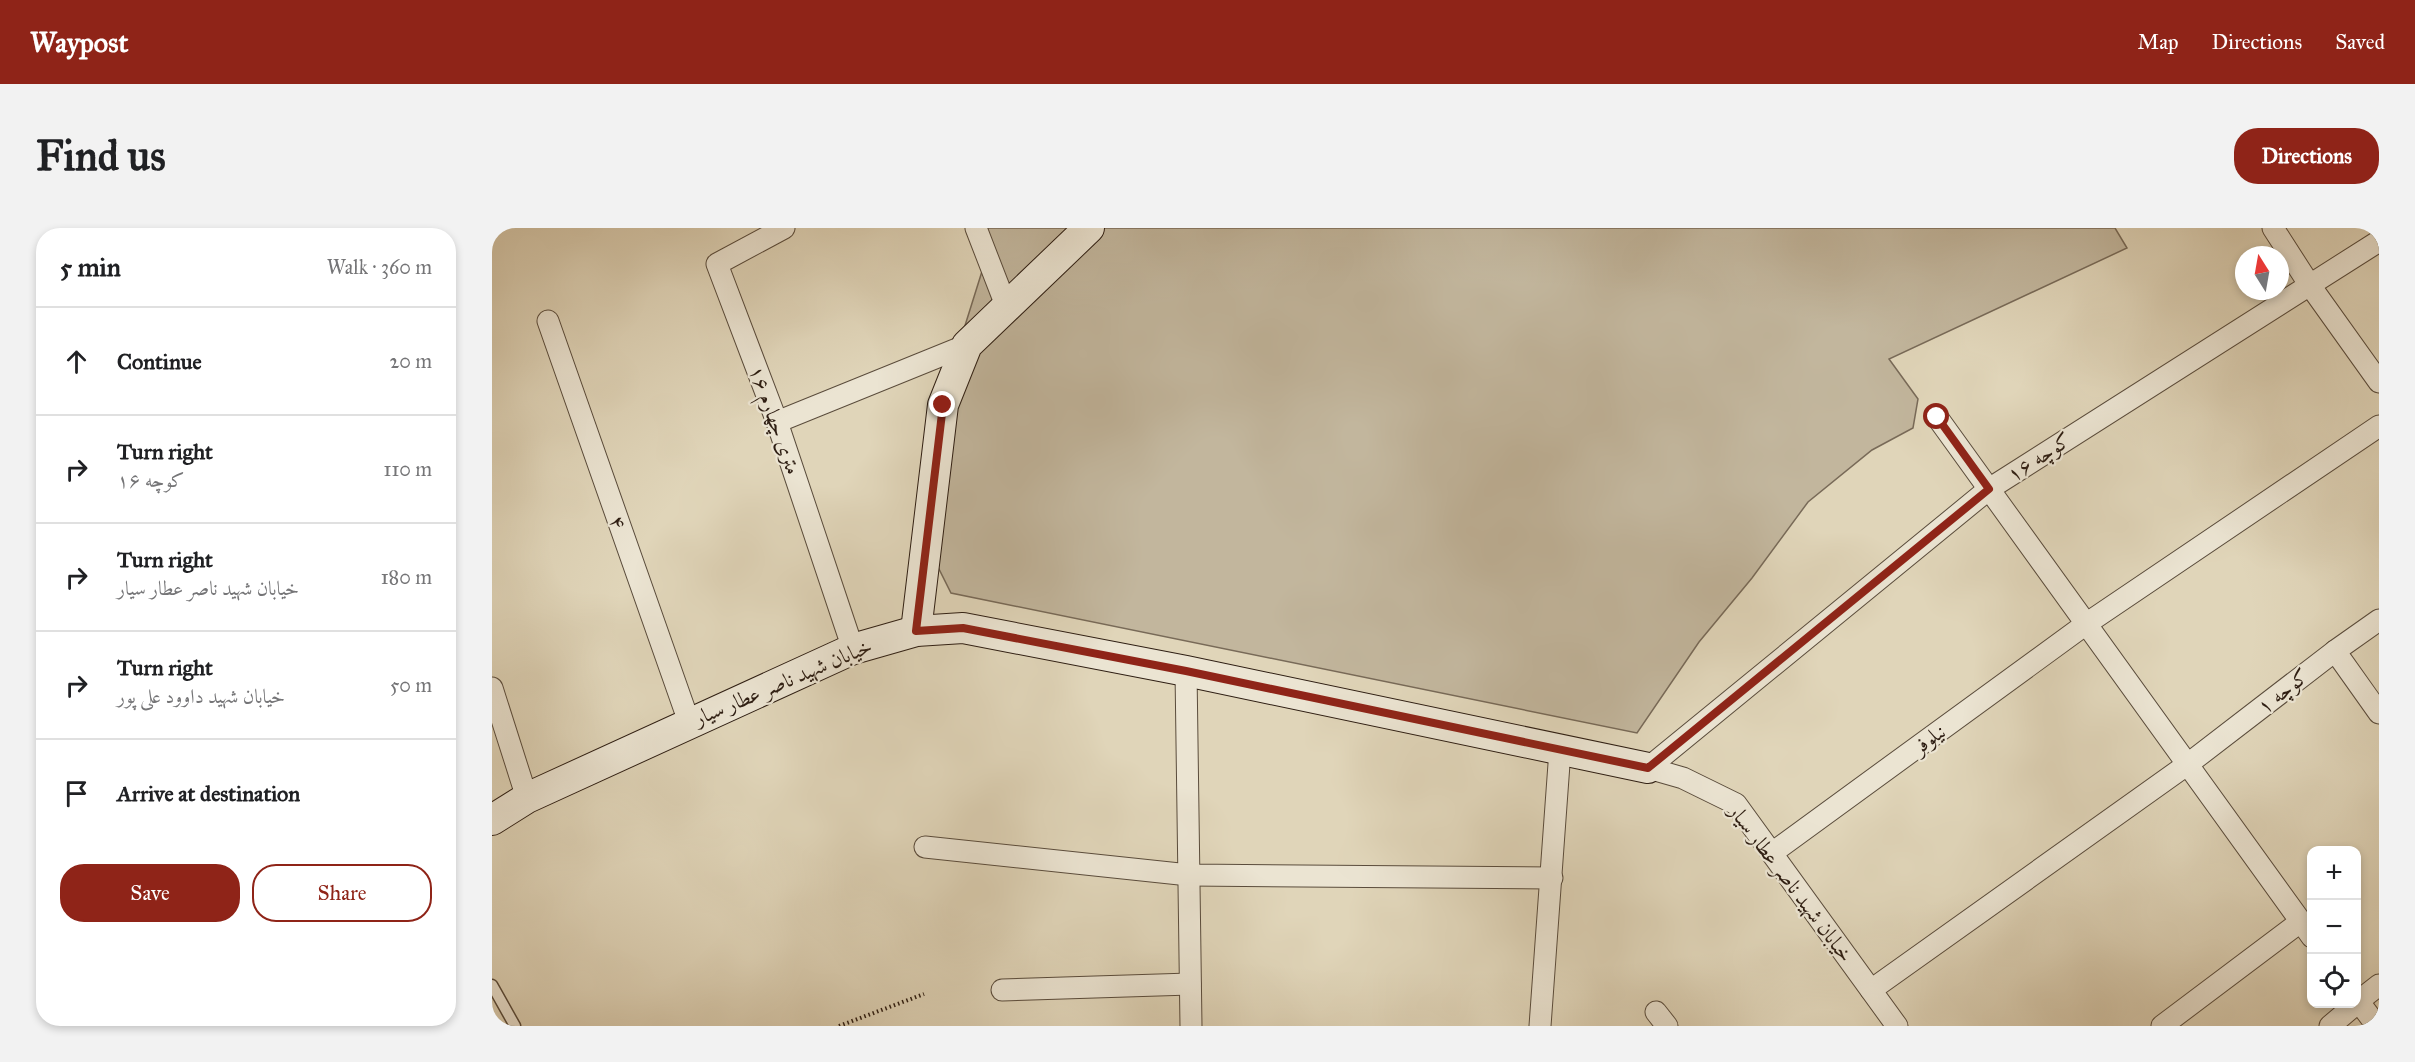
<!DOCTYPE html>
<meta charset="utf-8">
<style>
:root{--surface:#fff;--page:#f2f2f2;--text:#202124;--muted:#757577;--line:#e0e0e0;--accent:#8f2418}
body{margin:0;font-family:"IM FELL Great Primer",Amiri,serif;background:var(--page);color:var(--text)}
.controls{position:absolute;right:18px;bottom:18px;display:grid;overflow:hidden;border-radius:12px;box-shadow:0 3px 9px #0003}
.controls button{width:54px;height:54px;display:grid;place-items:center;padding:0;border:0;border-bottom:2px solid var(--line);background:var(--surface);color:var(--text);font:30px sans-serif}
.compass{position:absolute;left:1743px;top:18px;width:54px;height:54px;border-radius:50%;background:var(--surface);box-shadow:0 3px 9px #0003;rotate:349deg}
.stop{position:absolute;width:18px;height:18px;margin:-14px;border:4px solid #8f2418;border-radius:50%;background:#fff}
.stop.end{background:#8f2418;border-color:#fff;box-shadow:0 2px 6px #0008}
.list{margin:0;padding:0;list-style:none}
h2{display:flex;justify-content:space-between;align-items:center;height:78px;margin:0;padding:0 24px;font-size:26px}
h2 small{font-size:20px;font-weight:400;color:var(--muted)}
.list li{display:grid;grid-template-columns:39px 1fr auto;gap:18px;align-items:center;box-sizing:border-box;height:108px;padding:0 24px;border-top:2px solid var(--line)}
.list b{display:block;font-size:22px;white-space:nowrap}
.list p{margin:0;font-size:20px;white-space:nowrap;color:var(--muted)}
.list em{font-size:20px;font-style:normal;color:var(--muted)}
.actions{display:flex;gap:12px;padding:18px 24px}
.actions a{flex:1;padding:14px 0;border:2px solid var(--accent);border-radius:24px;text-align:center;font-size:21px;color:var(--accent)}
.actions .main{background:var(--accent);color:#fff}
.icon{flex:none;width:33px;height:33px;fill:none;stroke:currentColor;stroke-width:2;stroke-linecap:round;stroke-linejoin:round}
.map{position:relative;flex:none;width:1887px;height:798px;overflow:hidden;border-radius:24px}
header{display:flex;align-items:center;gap:36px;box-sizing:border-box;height:84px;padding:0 30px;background:var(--accent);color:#fff}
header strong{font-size:28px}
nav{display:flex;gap:33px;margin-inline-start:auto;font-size:21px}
.intro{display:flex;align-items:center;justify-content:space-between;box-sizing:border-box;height:144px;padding:0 36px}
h1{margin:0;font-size:42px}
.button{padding:15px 27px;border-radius:24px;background:var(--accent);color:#fff;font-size:21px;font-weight:700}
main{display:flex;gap:36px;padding:0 36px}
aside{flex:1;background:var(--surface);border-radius:24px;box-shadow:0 3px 9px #0003}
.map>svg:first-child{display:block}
.green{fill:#c2b69d;stroke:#786a58;stroke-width:1.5}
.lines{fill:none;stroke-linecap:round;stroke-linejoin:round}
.lane-casing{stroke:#5a4c3c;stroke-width:13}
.street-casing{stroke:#5a4c3c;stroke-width:23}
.secondary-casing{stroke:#2e1e13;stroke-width:32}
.path{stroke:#2e1e13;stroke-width:4;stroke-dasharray:1.5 3;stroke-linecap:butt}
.lane{stroke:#ebe4d2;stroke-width:10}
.street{stroke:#ebe4d2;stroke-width:21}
.secondary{stroke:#ebe4d2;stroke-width:30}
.route{stroke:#8f2418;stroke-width:8}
.labels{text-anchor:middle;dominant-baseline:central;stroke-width:4.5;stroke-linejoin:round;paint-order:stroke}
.street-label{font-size:21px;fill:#2e1e13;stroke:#ebe4d2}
</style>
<header>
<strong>Waypost</strong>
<nav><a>Map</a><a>Directions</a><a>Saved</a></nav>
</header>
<div class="intro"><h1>Find us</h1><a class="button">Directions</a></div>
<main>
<aside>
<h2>5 min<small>Walk · 360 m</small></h2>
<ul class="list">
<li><svg class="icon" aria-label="ahead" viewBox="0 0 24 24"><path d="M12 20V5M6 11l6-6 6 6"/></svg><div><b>Continue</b></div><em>20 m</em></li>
<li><svg class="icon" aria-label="right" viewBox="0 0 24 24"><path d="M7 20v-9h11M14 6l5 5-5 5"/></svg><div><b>Turn right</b><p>کوچه ۱۶</p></div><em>110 m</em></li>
<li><svg class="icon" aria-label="right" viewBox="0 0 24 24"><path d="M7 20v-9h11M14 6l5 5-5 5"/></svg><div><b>Turn right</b><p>خیابان شهید ناصر عطار سیار</p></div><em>180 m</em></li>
<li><svg class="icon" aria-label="right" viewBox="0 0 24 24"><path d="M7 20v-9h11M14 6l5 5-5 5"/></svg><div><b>Turn right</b><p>خیابان شهید داوود علی پور</p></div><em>50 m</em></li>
<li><svg class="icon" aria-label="arrive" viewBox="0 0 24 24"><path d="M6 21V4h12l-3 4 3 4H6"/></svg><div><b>Arrive at destination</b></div></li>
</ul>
<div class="actions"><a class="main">Save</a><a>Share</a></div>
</aside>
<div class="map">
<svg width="1887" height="798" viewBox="0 0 1887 798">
<rect width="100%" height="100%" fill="#e0d5b9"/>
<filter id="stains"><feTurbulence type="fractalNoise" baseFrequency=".00333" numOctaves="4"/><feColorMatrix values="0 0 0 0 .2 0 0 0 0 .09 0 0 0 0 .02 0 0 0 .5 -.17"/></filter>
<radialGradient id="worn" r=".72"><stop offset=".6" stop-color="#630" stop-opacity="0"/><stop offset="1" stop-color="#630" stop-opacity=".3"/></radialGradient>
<path class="green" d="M490 0H1623L1635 20 1397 131 1426 171 1421 200 1380 222 1316 274 1260 350 1207 414 1145 505 459 365 442 331 471 104 497 21Z"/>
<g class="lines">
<g class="lane-casing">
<path id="lane" d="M0 757 23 798"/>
</g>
<g class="street-casing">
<g id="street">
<path d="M292 0 225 36 285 194 361 421"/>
<path d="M484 0 515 80"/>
<path d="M1781 0 1817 56 1887 154"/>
<path d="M56 93 197 494"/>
<path d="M1445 189 1820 709"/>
<path d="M285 194 475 117"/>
<path d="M1843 423 1887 485"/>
<path d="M694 443 699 798"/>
<path d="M0 460 35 570"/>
<path d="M1156 540 1497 261 1887 13"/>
<path d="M1156 540 1191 550 1244 576 1405 798"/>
<path d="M433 619 697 647 1060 650"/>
<path d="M1280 625 1594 396 1887 198"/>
<path d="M510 762 698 756"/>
<path d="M1379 762 1696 536 1843 423 1887 392"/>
<path d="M1864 770 1885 798"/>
<path d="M1864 775 1887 757"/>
<path d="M1164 784 1175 798"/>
<path d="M1048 798 1068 522"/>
<path d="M1670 798 1808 694"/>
<path d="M1838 798 1864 776"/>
</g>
</g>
<g class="secondary-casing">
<g id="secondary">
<path d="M424 403 451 177 475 117 597 0"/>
<path d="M0 592 35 570 361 421 424 403 471 400 694 443 1156 540"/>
</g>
</g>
<path class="path" d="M347 798 432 766"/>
<use href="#lane" class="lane"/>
<use href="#street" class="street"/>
<use href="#secondary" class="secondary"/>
</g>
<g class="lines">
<path class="route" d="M451 177 424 403 471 400 694 443 1156 540 1497 261 1445 189"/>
</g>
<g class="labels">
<g class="street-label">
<text transform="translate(283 192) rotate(70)">۱۶ متری چهارم</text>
<text transform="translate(1547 229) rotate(-33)">کوچه ۱۶</text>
<text transform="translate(126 294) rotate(71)">۴</text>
<text transform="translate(291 454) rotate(-23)">خیابان شهید ناصر عطار سیار</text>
<text transform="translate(1791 463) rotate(-38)">کوچه ۱</text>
<text transform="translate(1437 511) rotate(-36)">نیلوفر</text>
<text transform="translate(1299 655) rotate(53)">خیابان شهید ناصر عطار سیار</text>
</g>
</g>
<rect width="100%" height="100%" filter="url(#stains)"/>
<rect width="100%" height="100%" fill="url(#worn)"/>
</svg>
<div class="controls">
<button>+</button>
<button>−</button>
<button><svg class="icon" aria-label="locate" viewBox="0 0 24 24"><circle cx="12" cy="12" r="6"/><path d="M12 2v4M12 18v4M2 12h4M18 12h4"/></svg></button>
</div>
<svg class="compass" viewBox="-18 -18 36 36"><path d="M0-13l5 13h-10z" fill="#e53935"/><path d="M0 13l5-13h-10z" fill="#757577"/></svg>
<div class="stop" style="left:1445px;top:189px"></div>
<div class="stop end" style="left:451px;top:177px"></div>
</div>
</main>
